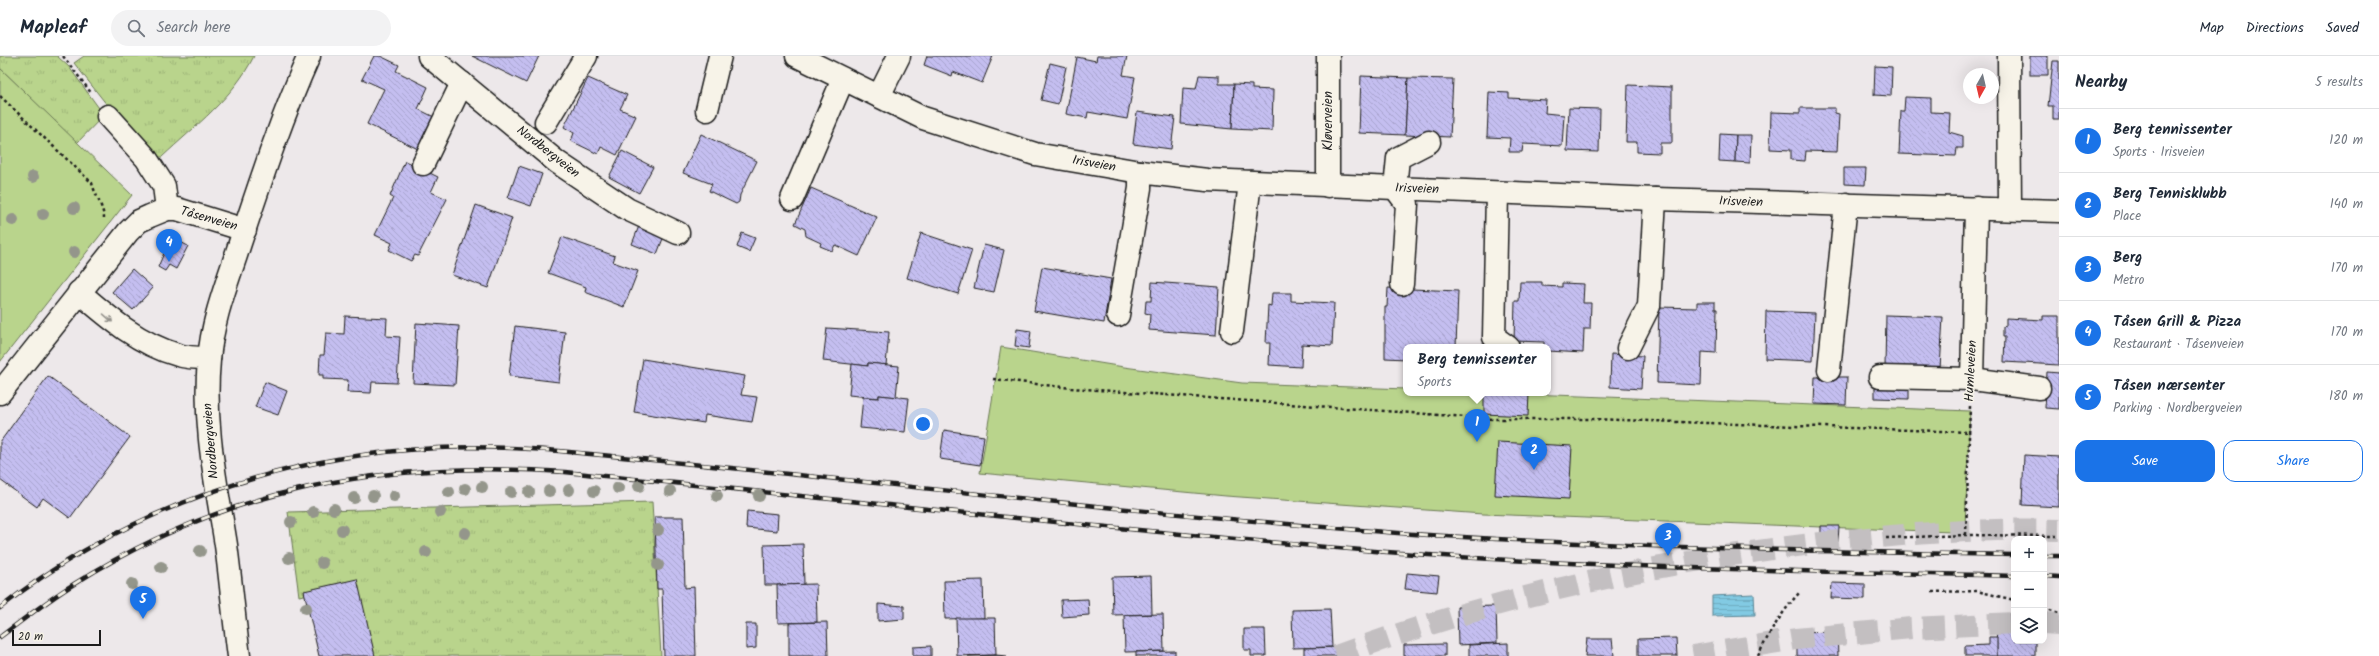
<!DOCTYPE html>
<meta charset="utf-8">
<style>
:root{--surface:#fff;--page:#f2f2f3;--text:#1f2937;--muted:#747a83;--line:#e0e1e3;--accent:#1a73e8}
body{margin:0;font-family:Kalam,sans-serif;background:var(--page);color:var(--text)}
.controls{position:absolute;right:12px;bottom:12px;display:grid;overflow:hidden;border-radius:8px;box-shadow:0 4px 16px #0002}
.controls button{width:36px;height:36px;display:grid;place-items:center;padding:0;border:0;border-bottom:1px solid var(--line);background:var(--surface);color:var(--text);font:20px sans-serif}
.compass{position:absolute;left:1963px;top:12px;width:36px;height:36px;border-radius:50%;background:var(--surface);box-shadow:0 4px 16px #0002;rotate:188deg}
.scale{position:absolute;left:12px;bottom:10px;width:89px;box-sizing:border-box;padding-left:4px;border:2px solid #1c1c1c;border-top:0;font-size:11px;line-height:14px;white-space:nowrap;color:#1c1c1c;-webkit-text-stroke:3px #f7f3e8;paint-order:stroke}
.you{position:absolute;left:923px;top:368px;width:14px;height:14px;margin:-10px;border:3px solid #fff;border-radius:50%;background:#1a73e8;box-shadow:0 0 0 6px #1a73e833}
.badge{display:grid;place-items:center;width:26px;height:26px;border-radius:50%;background:var(--accent);color:#fff;font-size:13px;font-weight:700}
.pin{position:absolute;translate:-50% -33px;filter:drop-shadow(0 1px 2px #0008)}
.pin::after{content:'';position:absolute;top:21px;width:14px;height:12px;background:inherit;clip-path:polygon(0 0,100% 0,50% 100%)}
.popup{position:absolute;left:1403px;top:288px;width:148px;height:52px;box-sizing:border-box;display:grid;place-content:center;border-radius:8px;background:var(--surface);filter:drop-shadow(0 1px 3px #0005);font-size:13px;white-space:nowrap;color:var(--muted)}
.popup b{font-size:15px;color:var(--text)}
.popup::after{content:'';position:absolute;left:50%;top:100%;margin-left:-8px;border:8px solid transparent;border-top-color:var(--surface)}
.list{margin:0;padding:0;list-style:none}
h2{display:flex;justify-content:space-between;align-items:center;height:52px;margin:0;padding:0 16px;font-size:17px}
h2 small{font-size:13px;font-weight:400;color:var(--muted)}
.list li{display:grid;grid-template-columns:26px 1fr auto;gap:12px;align-items:center;box-sizing:border-box;height:64px;padding:0 16px;border-top:1px solid var(--line)}
.list b{display:block;font-size:15px;white-space:nowrap}
.list p{margin:0;font-size:13px;white-space:nowrap;color:var(--muted)}
.list em{font-size:13px;font-style:normal;color:var(--muted)}
.actions{display:flex;gap:8px;padding:12px 16px}
.actions a{flex:1;padding:9px 0;border:1px solid var(--accent);border-radius:12px;text-align:center;font-size:14px;color:var(--accent)}
.actions .main{background:var(--accent);color:#fff}
.icon{flex:none;width:22px;height:22px;fill:none;stroke:currentColor;stroke-width:2;stroke-linecap:round;stroke-linejoin:round}
.map{position:relative;flex:none;width:2059px;height:600px;overflow:hidden}
header{display:flex;align-items:center;gap:24px;box-sizing:border-box;height:56px;padding:0 20px;background:var(--surface);border-bottom:1px solid var(--line)}
header strong{font-size:19px}
nav{display:flex;gap:22px;margin-inline-start:auto;font-size:14px}
.search{width:280px;height:36px;background:var(--page);display:flex;align-items:center;gap:10px;box-sizing:border-box;padding:0 14px;border-radius:22px;color:var(--muted);font-size:15px}
main{display:flex}
aside{flex:1;background:var(--surface)}
.map>svg:first-child{display:block}
.grass{fill:url(#grass-tufts);stroke:#6a7854}
.green{fill:#b9d48c;stroke:#6a7854}
.water{fill:url(#water-rules);stroke:#598493}
.building{fill:url(#building-back-hatch);stroke:#1c1c1c}
.lines{fill:none;stroke-linecap:round;stroke-linejoin:round}
.highway-tunnel{stroke:#c3bfc1;stroke-width:22;stroke-dasharray:22 11;stroke-linecap:butt}
.minor-casing{stroke:#1c1c1c;stroke-width:25}
.path{stroke:#1c1c1c;stroke-width:2.5;stroke-dasharray:3 3;stroke-linecap:butt}
.minor{stroke:#f7f3e8;stroke-width:22}
.rail-casing{stroke:#1c1c1c;stroke-width:4.5}
.rail{stroke:#f7f3e8;stroke-width:3;stroke-dasharray:9;stroke-linecap:butt}
.path-bridge{stroke:#1c1c1c;stroke-width:2.5;stroke-dasharray:3 3;stroke-linecap:butt}
.tree{fill:#94968b}
.oneway{stroke:#94928c}
.labels{text-anchor:middle;dominant-baseline:central;stroke-width:3;stroke-linejoin:round;paint-order:stroke}
.street-label{font-size:13px;fill:#1c1c1c;stroke:#f7f3e8}
</style>
<header>
<strong>Mapleaf</strong>
<div class="search"><svg class="icon" aria-label="search" viewBox="0 0 24 24"><circle cx="10" cy="10" r="6"/><path d="M15 15l6 6"/></svg>Search here</div>
<nav><a>Map</a><a>Directions</a><a>Saved</a></nav>
</header>
<main>
<div class="map">
<svg width="2059" height="600" viewBox="0 0 2059 600">
<defs>
<pattern id="grass-tufts" width="24" height="20" patternUnits="userSpaceOnUse"><rect width="24" height="20" fill="#b9d48c"/><path d="M3 7l-1-3M5 7V3M7 7l1-3M15 17l-1-3M17 17v-4M19 17l1-3" fill="none" stroke="#9eb578"/></pattern>
<pattern id="water-rules" width="6" height="5" patternUnits="userSpaceOnUse"><rect width="6" height="5" fill="#82cae3"/><path d="M0 2.5h6" fill="none" stroke="#70adc2"/></pattern>
<pattern id="building-back-hatch" width="6" height="6" patternUnits="userSpaceOnUse"><rect width="6" height="6" fill="#c4bef0"/><path d="M-1 5l2 2M0 0l6 6M5-1l2 2" fill="none" stroke="#a8a3cd"/></pattern>
</defs>
<rect width="100%" height="100%" fill="#ede8ea"/>
<filter id="ink" filterUnits="userSpaceOnUse"><feTurbulence type="fractalNoise" baseFrequency=".025" numOctaves="2"/><feDisplacementMap in="SourceGraphic" scale="8" xChannelSelector="R" yChannelSelector="G"/><feConvolveMatrix kernelMatrix="1 2 1 2 8 2 1 2 1" color-interpolation-filters="sRGB"/></filter>
<g filter="url(#ink)">
<g class="grass">
<path d="M0 0H57L69 11 104 59 77 87 0 12Z"/>
<path d="M84 0H254C234 41 195 70 162 101H148L74 7Z"/>
<path d="M652 446 661 600H371L355 529 299 540 288 456Z"/>
</g>
<g class="green">
<path d="M0 12 132 139 0 306Z"/>
<path d="M1001 291 1124 311 1242 327 1406 333V337H1502L1970 355 1965 470 1952 476 1483 458 1226 440 980 417Z"/>
</g>
<path class="water" d="M1754 538 1755 559 1712 560V540Z"/>
<g class="building">
<path d="M374 0H380L399 9 396 15 428 31 418 53 438 63 422 95 367 68 384 33 362 23Z"/>
<path d="M472 0H539L526 27Z"/>
<path d="M927 0H993L982 27 953 16 952 20 924 9Z"/>
<path d="M1097 0H1127L1123 19 1135 21 1127 63 1088 56 1087 62 1066 58 1077 1 1096 5Z"/>
<rect x="2030" y="0" width="18" height="19"/>
<path d="M2053 5H2059V63H2053V50H2048Z"/>
<path d="M1050 7 1066 11 1058 48 1041 44Z"/>
<path d="M1875 10 1892 11 1891 40 1874 39Z"/>
<path d="M1199 19 1219 20V28H1234L1232 73 1181 68 1183 32 1196 33Z"/>
<path d="M1361 20 1408 22 1405 79 1359 77Z"/>
<path d="M588 22 627 39 620 53 636 60 617 99 601 91 598 98 571 85 574 77 564 71Z"/>
<path d="M1408 22 1453 23 1450 81 1405 79Z"/>
<path d="M1234 28 1252 29V33L1273 34 1272 75 1232 73Z"/>
<path d="M1628 29 1672 31V87H1660V97L1637 96V86H1626Z"/>
<path d="M1489 36 1509 37V42L1546 44 1545 57 1564 59 1562 90 1523 88 1522 96H1509L1510 82 1487 81Z"/>
<path d="M1905 41 1931 42V56L1950 57 1949 76 1963 80V92H1957L1956 100 1899 98 1901 55H1904Z"/>
<path d="M1569 52 1600 53 1599 96 1567 95Z"/>
<path d="M1800 52H1835V57L1839 58 1837 96 1806 95 1805 105 1791 104V94L1770 93 1771 56 1800 57Z"/>
<path d="M1137 56 1175 61 1171 93 1133 88Z"/>
<path d="M701 78 757 105 740 139 739 146 736 148 709 135 712 128 683 117Z"/>
<path d="M1720 78 1736 79 1735 106 1719 105Z"/>
<path d="M1736 79H1751L1750 107 1735 106Z"/>
<path d="M622 95 653 111 639 137 609 121Z"/>
<path d="M405 105 438 121 431 136 447 143 418 200 415 199 411 205 389 194 392 187 375 179 393 142 390 140Z"/>
<path d="M519 110 542 118 531 150 508 142Z"/>
<path d="M1844 112H1866L1865 129 1844 128Z"/>
<path d="M811 132 877 161 859 200 835 189 832 195 820 190 821 187 806 180 805 173 795 168Z"/>
<path d="M476 149 512 162 488 232 452 219Z"/>
<path d="M639 170 664 180 657 198 632 188Z"/>
<path d="M742 177 755 182 749 196 737 191Z"/>
<path d="M921 177 972 194 958 238 907 222Z"/>
<path d="M171 181 188 190 176 213 169 209 165 215 158 211Z"/>
<path d="M562 181 615 200 613 206 638 215 624 251 585 236 586 231 548 217Z"/>
<path d="M984 189 1004 194 994 236 974 232Z"/>
<path d="M1042 211 1111 223 1104 267 1034 255Z"/>
<path d="M132 213 153 232 133 254 112 236Z"/>
<path d="M1152 226 1219 231 1216 279 1149 274 1150 258 1145 257 1146 245H1151Z"/>
<path d="M1520 226H1542V230L1562 231V227L1584 228 1583 247H1591L1590 273H1584L1583 297 1548 295V291H1544V286L1514 285 1515 245H1519Z"/>
<path d="M1388 232 1458 235 1456 291H1406V303L1385 302V251H1387Z"/>
<path d="M1272 237H1291V245L1334 247 1332 290 1302 288 1301 311 1269 309 1270 287H1266L1268 249 1271 250Z"/>
<path d="M1697 246H1715V253H1717L1716 297 1702 296 1701 329 1657 327 1659 251 1697 252Z"/>
<path d="M1766 255 1815 257 1813 305 1765 303Z"/>
<path d="M1886 259 1943 261 1940 313 1885 311Z"/>
<path d="M345 260 387 262 386 280 400 281 397 327 372 326 371 337 347 336 348 324 323 323V319H319L320 299H324L326 277 344 278Z"/>
<path d="M2043 260H2059V309L2004 306 2005 281H2003V271L2006 270V262L2043 264Z"/>
<path d="M416 267 459 270 455 329 413 327Z"/>
<path d="M515 270 565 276 559 326 509 320Z"/>
<path d="M827 272 889 276 886 309 868 307V310L823 305Z"/>
<path d="M1017 273 1031 275 1029 292 1015 290Z"/>
<path d="M1611 298 1643 300 1641 333 1610 331Z"/>
<path d="M643 303 745 320 741 339 757 341 752 366 705 359 704 367 634 356Z"/>
<path d="M868 307 899 310 896 341 879 339V342L849 339 852 308 868 310Z"/>
<path d="M2047 316 2059 317V353L2045 352Z"/>
<path d="M48 320 130 381 70 462 43 442 37 451 0 424V386Z"/>
<path d="M1815 321H1847L1846 349 1814 348Z"/>
<path d="M265 326 287 335 278 359 255 351Z"/>
<path d="M1909 327V343L1875 342V330Z"/>
<path d="M1484 337H1529L1528 360 1484 358Z"/>
<path d="M879 339 909 342 905 376 860 372 863 341 879 342Z"/>
<path d="M944 374 984 380 980 409 940 403Z"/>
<path d="M1498 386 1572 390 1569 443 1495 439Z"/>
<path d="M2024 399 2059 401V451L2022 449Z"/>
<path d="M747 455 778 458 777 475 746 472Z"/>
<path d="M655 461H683L685 532 694 531 696 600H664L662 533H657Z"/>
<path d="M1821 470H1839L1838 486H1821Z"/>
<path d="M803 488 804 529H765L764 489Z"/>
<path d="M1407 517 1439 520 1437 536 1405 533Z"/>
<path d="M1151 520 1152 558 1113 559 1112 521Z"/>
<path d="M357 523 375 600H319L304 535Z"/>
<path d="M983 524 984 562 945 563 944 525Z"/>
<path d="M1832 527 1865 528V543L1831 542Z"/>
<path d="M816 528 817 566 778 567 777 529Z"/>
<path d="M1088 543 1089 559 1062 561 1061 544Z"/>
<path d="M878 548 904 550V563L878 565Z"/>
<path d="M1496 550 1497 587 1458 589 1457 551Z"/>
<path d="M1330 553 1332 591 1293 592 1292 554Z"/>
<path d="M1163 558 1164 595 1125 596 1124 559Z"/>
<path d="M2010 558V578H2014V585H2035V600H1997L1996 559Z"/>
<path d="M956 562H995L996 599 957 600Z"/>
<path d="M827 566 828 600H789V567Z"/>
<path d="M746 568H756V592L746 593Z"/>
<path d="M1244 573H1265L1266 600H1251V594H1244Z"/>
<path d="M1837 576 1838 600H1797V577Z"/>
<path d="M1989 581H1997V600H1965V590L1989 589Z"/>
<path d="M1676 582 1677 600H1638V583Z"/>
<path d="M1587 583H1612L1614 600H1585Z"/>
<path d="M1508 587V600H1469V589Z"/>
<path d="M1445 588V600H1404V589Z"/>
<path d="M931 590V600H913V591Z"/>
<path d="M1342 591V600H1304V592Z"/>
<path d="M1175 595V600H1136V596Z"/>
<path d="M996 599 1007 600H968Z"/>
</g>
<g class="lines">
<g class="highway-tunnel">
<path d="M2044 567 2059 568"/>
<path d="M1336 600C1501 539 1674 502 1848 484 1918 477 1989 472 2059 474"/>
<path d="M1693 600 1796 583 1911 572 2014 567"/>
</g>
<g class="minor-casing">
<g id="minor">
<path d="M429 0 557 106 627 153 678 177"/>
<path d="M797 0 923 62 1035 98 1140 116 1207 124 1395 132 1655 143 2059 155"/>
<path d="M1328 0V130"/>
<path d="M2009 0 2010 153"/>
<path d="M879 40 899 0"/>
<path d="M707 54 720 0"/>
<path d="M108 60 146 102 164 130 167 153"/>
<path d="M546 66 586 0"/>
<path d="M423 108 462 27"/>
<path d="M1497 137 1494 281 1508 291"/>
<path d="M792 143 843 23"/>
<path d="M1402 228 1407 148 1395 132 1398 102 1429 86"/>
<path d="M79 236C109 262 139 288 178 299 187 302 199 302 209 302"/>
<path d="M1118 259 1140 132V116"/>
<path d="M1232 275 1250 126"/>
<path d="M1628 292 1649 250 1655 143"/>
<path d="M1829 314 1846 148"/>
<path d="M1880 321 1972 323 2039 332"/>
<path d="M1972 323 1976 152"/>
<path d="M0 337 128 176 139 165 150 160 167 153H177L245 174"/>
<path d="M239 600C234 563 231 526 226 489 216 426 203 368 209 304 212 263 228 225 240 187 261 124 282 60 309 0"/>
</g>
</g>
<g class="path">
<path d="M63 0 92 38"/>
<path d="M0 40 92 127C95 139 103 150 104 162"/>
<path d="M993 323 1071 332 1494 363H1592L1968 376"/>
<path d="M1966 479 1970 349"/>
<path d="M1886 482 1966 479 2059 480"/>
<path d="M1932 536 1977 535 2014 544"/>
<path d="M2044 552 2059 557"/>
</g>
<use href="#minor" class="minor"/>
<g class="rail-casing">
<g id="rail">
<path d="M2044 500H2059"/>
<path d="M2044 520 2059 521"/>
<path d="M0 552C124 454 280 399 438 392 478 390 519 392 559 395 839 421 1118 456 1398 477 1603 491 1809 495 2014 499"/>
<path d="M0 581C24 563 48 544 74 528 229 430 385 404 565 416 839 443 1112 474 1387 496 1595 512 1805 515 2014 520"/>
</g>
</g>
<use href="#rail" class="rail"/>
<path class="path-bridge" d="M1758 600C1769 577 1782 556 1799 537"/>
</g>
<g class="tree">
<circle cx="33" cy="121" r="6"/>
<circle cx="74" cy="152" r="6"/>
<circle cx="43" cy="158" r="6"/>
<circle cx="13" cy="164" r="6"/>
<circle cx="74" cy="196" r="6"/>
<circle cx="639" cy="430" r="6"/>
<circle cx="482" cy="431" r="6"/>
<circle cx="618" cy="432" r="6"/>
<circle cx="465" cy="433" r="6"/>
<circle cx="569" cy="434" r="6"/>
<circle cx="549" cy="435" r="6"/>
<circle cx="594" cy="435" r="6"/>
<circle cx="670" cy="435" r="6"/>
<circle cx="449" cy="436" r="6"/>
<circle cx="511" cy="436" r="6"/>
<circle cx="529" cy="436" r="6"/>
<circle cx="373" cy="440" r="6"/>
<circle cx="394" cy="440" r="6"/>
<circle cx="717" cy="440" r="6"/>
<circle cx="759" cy="440" r="6"/>
<circle cx="354" cy="442" r="6"/>
<circle cx="334" cy="453" r="6"/>
<circle cx="313" cy="456" r="6"/>
<circle cx="440" cy="456" r="6"/>
<circle cx="291" cy="466" r="6"/>
<circle cx="342" cy="474" r="6"/>
<circle cx="658" cy="474" r="6"/>
<circle cx="465" cy="477" r="6"/>
<circle cx="200" cy="495" r="6"/>
<circle cx="426" cy="496" r="6"/>
<circle cx="289" cy="502" r="6"/>
<circle cx="322" cy="507" r="6"/>
<circle cx="658" cy="509" r="6"/>
<circle cx="161" cy="511" r="6"/>
<circle cx="132" cy="528" r="6"/>
<circle cx="306" cy="552" r="6"/>
</g>
<defs><path id="oneway-shaft" d="M-6 0H5M1.5-3L5.5 0L1.5 3" fill="none" stroke-width="1.6" stroke-linecap="round" stroke-linejoin="round"/></defs>
<use class="oneway" href="#oneway-shaft" transform="translate(108 262) rotate(41)"/>
</g>
<g class="labels">
<g class="street-label">
<text transform="translate(1328 65) rotate(-90)">Kløverveien</text>
<text transform="translate(548 96) rotate(38)">Nordbergveien</text>
<text transform="translate(1094 108) rotate(10)">Irisveien</text>
<text transform="translate(1417 133) rotate(2)">Irisveien</text>
<text transform="translate(1741 146) rotate(2)">Irisveien</text>
<text transform="translate(209 163) rotate(16)">Tåsenveien</text>
<text transform="translate(1971 315) rotate(-87)">Humleveien</text>
<text transform="translate(211 385) rotate(-95)">Nordbergveien</text>
</g>
</g>
</svg>
<div class="controls">
<button>+</button>
<button>−</button>
<button><svg class="icon" aria-label="layers" viewBox="0 0 24 24"><path d="M12 4l9 5-9 5-9-5zM3 14l9 5 9-5"/></svg></button>
</div>
<svg class="compass" viewBox="-18 -18 36 36"><path d="M0-13l5 13h-10z" fill="#e53935"/><path d="M0 13l5-13h-10z" fill="#747a83"/></svg>
<div class="scale">20 m</div>
<div class="you"></div>
<div class="pin badge" style="left:1477px;top:386px">1</div>
<div class="popup"><b>Berg tennissenter</b>Sports</div>
<div class="pin badge" style="left:1534px;top:414px">2</div>
<div class="pin badge" style="left:1668px;top:500px">3</div>
<div class="pin badge" style="left:169px;top:206px">4</div>
<div class="pin badge" style="left:143px;top:563px">5</div>
</div>
<aside>
<h2>Nearby<small>5 results</small></h2>
<ul class="list">
<li><span class="badge">1</span><div><b>Berg tennissenter</b><p>Sports · Irisveien</p></div><em>120 m</em></li>
<li><span class="badge">2</span><div><b>Berg Tennisklubb</b><p>Place</p></div><em>140 m</em></li>
<li><span class="badge">3</span><div><b>Berg</b><p>Metro</p></div><em>170 m</em></li>
<li><span class="badge">4</span><div><b>Tåsen Grill &amp; Pizza</b><p>Restaurant · Tåsenveien</p></div><em>170 m</em></li>
<li><span class="badge">5</span><div><b>Tåsen nærsenter</b><p>Parking · Nordbergveien</p></div><em>180 m</em></li>
</ul>
<div class="actions"><a class="main">Save</a><a>Share</a></div>
</aside>
</main>
